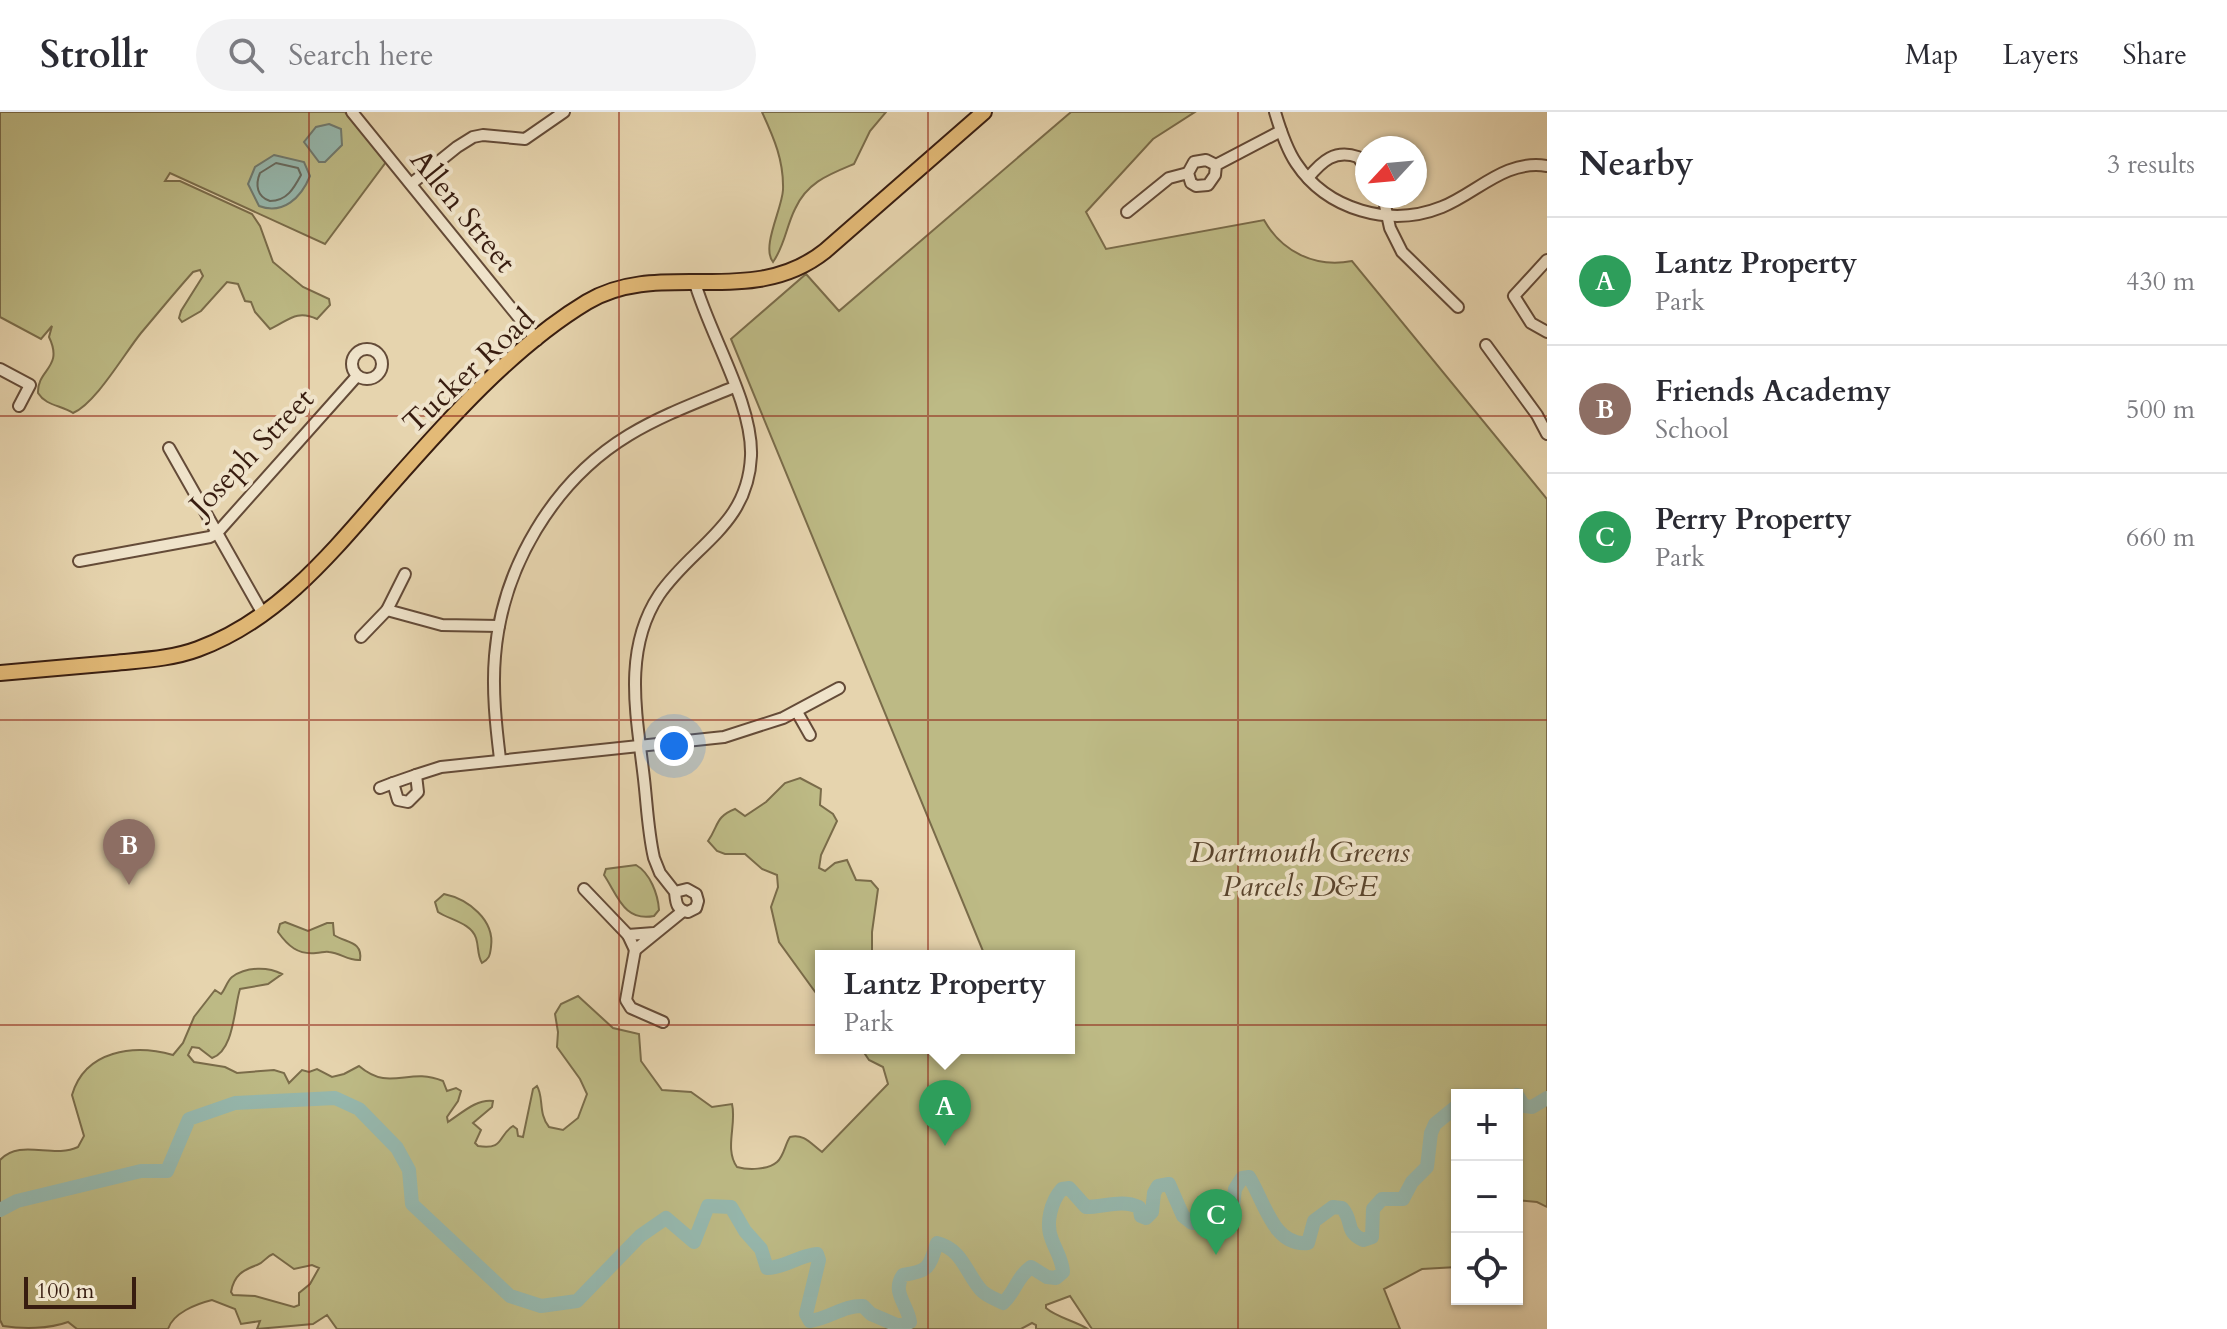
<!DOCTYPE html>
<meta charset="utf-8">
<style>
:root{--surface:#fff;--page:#f2f2f3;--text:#2b2b33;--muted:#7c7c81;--line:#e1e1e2;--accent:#0f766e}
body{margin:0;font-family:Cardo,serif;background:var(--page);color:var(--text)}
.controls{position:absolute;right:24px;bottom:24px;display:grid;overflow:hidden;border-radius:0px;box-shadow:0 2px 6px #0004}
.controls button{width:72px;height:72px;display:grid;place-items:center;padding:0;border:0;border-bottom:2px solid var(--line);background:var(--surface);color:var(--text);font:40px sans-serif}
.compass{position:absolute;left:1355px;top:24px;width:72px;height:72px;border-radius:50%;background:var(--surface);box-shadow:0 2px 6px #0004;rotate:244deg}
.scale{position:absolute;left:24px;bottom:20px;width:112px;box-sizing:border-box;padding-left:8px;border:4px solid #381d10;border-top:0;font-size:22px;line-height:28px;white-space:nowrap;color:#381d10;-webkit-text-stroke:6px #efe3ca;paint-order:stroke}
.you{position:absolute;left:674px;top:634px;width:28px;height:28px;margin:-20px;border:6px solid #fff;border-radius:50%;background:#1a73e8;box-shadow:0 0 0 12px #1a73e833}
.badge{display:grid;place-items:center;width:52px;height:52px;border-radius:50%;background:var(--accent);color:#fff;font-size:26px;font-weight:700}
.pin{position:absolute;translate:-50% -66px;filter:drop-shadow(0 2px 4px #0008)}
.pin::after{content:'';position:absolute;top:42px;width:28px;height:24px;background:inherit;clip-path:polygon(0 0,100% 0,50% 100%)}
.popup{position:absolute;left:815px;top:838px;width:260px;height:104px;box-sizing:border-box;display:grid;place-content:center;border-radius:0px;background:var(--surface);filter:drop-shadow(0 2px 6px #0005);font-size:26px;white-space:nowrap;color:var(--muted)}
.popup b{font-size:30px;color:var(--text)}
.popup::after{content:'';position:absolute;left:50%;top:100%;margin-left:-16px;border:16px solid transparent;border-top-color:var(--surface)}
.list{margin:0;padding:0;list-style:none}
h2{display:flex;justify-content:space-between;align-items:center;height:104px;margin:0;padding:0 32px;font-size:34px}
h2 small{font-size:26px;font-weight:400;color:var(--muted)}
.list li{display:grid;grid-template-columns:52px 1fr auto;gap:24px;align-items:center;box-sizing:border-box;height:128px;padding:0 32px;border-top:2px solid var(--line)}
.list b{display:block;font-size:30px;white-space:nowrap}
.list p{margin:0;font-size:26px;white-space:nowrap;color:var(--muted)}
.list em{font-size:26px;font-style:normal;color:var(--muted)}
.icon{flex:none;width:44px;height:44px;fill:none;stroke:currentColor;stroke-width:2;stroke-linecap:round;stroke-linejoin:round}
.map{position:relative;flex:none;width:1547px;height:1217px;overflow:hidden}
header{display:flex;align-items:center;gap:48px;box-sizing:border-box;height:112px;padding:0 40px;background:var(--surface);border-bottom:2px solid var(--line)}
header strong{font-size:38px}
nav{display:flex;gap:44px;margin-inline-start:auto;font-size:28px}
.search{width:560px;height:72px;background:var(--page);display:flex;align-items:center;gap:20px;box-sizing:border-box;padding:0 28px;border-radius:44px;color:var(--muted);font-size:30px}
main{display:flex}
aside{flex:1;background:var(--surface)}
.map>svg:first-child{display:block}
.green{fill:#bdba85;stroke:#7a6c4a;stroke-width:2;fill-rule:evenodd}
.water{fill:#96b8ae;stroke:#707a6f;stroke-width:2}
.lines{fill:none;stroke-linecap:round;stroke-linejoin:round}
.shore{stroke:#676a5f;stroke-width:2}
.river{stroke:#96b8ae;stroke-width:14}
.minor-casing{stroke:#644b38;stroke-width:14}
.major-casing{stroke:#381d10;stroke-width:18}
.minor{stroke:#efe3ca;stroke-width:10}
.major{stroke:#e3ba77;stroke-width:14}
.grid{fill:none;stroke:#8f2418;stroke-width:2;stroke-opacity:0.55}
.labels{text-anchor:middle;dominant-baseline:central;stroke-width:8;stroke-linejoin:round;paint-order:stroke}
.street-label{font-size:30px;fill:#381d10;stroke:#efe3ca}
.park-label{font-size:30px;font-style:italic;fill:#59442d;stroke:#efe3ca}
</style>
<header>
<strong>Strollr</strong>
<div class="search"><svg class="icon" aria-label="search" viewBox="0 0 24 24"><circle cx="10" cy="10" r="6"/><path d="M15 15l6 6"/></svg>Search here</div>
<nav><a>Map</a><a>Layers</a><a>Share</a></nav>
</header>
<main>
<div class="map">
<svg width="1547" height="1217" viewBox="0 0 1547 1217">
<rect width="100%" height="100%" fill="#e6d4ae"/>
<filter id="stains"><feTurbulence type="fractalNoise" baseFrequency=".0025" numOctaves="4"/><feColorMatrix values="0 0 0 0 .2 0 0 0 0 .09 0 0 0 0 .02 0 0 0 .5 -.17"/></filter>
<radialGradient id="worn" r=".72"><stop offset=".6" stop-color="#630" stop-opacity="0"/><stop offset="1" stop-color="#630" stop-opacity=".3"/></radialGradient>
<g class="green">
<path d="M0 0H345L386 50 325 132 170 61 165 69H180L252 102 260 114 273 150 303 175 329 187 330 193 317 207C296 197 288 209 270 217L255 200 251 190 245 189 238 172 227 170 201 199 182 210 179 206 181 199 203 164 200 158 193 160C175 180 158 201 141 221 124 242 96 291 73 301 61 293 46 294 38 281 37 257 64 256 49 225L52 214 41 227 0 205Z"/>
<path d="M762 0H886L870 19 854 52C830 62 807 70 795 97 786 115 785 133 773 150 761 135 782 97 783 78 784 49 774 26 762 0Z"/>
<path d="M1071 0H1195L1153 27 1086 100 1106 137 1264 108C1282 140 1315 156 1352 149L1547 387V1095L1537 1090 1517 1088V983H1457V1155L1422 1157 1384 1177 1400 1217H1092L1070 1184 1046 1193V1196C1056 1205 1075 1209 1088 1217H1036V1213L1032 1211 1021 1217H337L327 1203 313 1212 257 1217 260 1209 241 1212 235 1197 212 1188C196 1192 173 1201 168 1217H77L68 1210C49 1217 23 1217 3 1214L0 1208V1048C20 1026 53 1047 78 1035L84 1024 72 983C85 938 134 932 173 943L183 931 194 905 215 878 221 882C225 878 227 869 232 865 247 854 269 855 282 862L268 872 240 877C234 896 234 939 212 946L199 936 192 935 188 943 194 950 225 955 237 961 274 958 284 961 289 971 302 958 309 960 317 957 332 965 344 962 359 954C391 981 408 954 443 969L447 979 456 976 461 979 458 989 447 1005 448 1010C462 1001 476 987 493 989L492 995 473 1011 481 1018 475 1031 478 1034C505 1038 497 1024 513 1014L517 1017 518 1024 523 1025 533 977 537 974C544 985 538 1002 549 1015L563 1018 578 1006 587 982 580 967 557 935 558 920 555 902 561 892 578 884 613 916 639 922 641 949 662 978 691 980 712 995 732 992C737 1012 724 1037 737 1055 748 1058 768 1058 777 1050 784 1044 785 1032 790 1025 804 1021 812 1033 822 1040L888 972 883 955 869 948 861 936H1069V844H985L731 227 806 162 839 199ZM273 1142 294 1157 312 1153 319 1156 310 1172 299 1181V1193L294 1195 255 1184 233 1183 231 1180C234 1163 243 1158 257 1153 264 1151 265 1145 273 1142Z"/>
<path d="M800 666 821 677 820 693 833 702 837 709 821 743 819 756 825 759 835 751 847 748 856 768 871 769 878 777 872 820V844H821V888L779 830 771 795 778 775 777 763 762 757 745 742H725L717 739 708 729C719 713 715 705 735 697L745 704 766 690 785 671Z"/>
<path d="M636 753C650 761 658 782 659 798L654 804C624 810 618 784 604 763L606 757Z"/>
<path d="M444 782C468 787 495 808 491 835 490 844 489 847 482 851 477 843 479 835 476 826 471 811 450 808 438 800L435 790Z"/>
<path d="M285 810 308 819 327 811H333L334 823C346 831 363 829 360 848 348 849 341 841 329 840 325 839 321 841 316 841 298 843 288 834 278 820L280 812Z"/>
</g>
<g class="water">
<path d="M329 12 341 17 342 33 325 50H319L304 30 316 15Z"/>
<path d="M274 43 304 50 310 64C301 86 283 103 259 94L248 72 255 55Z"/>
</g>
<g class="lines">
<path class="shore" d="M276 51 298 56 301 63C294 76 287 89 270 89 257 85 255 73 260 61Z"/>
<g class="river">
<path d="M1517 983 1524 994 1532 995 1547 986"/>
<path d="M0 1098 17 1089 141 1059H167L189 1007 235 991 335 986 359 997 397 1036 409 1058 412 1092 510 1184 541 1194 577 1189 640 1124 666 1106 694 1130 708 1094 731 1095 745 1119 761 1137 767 1156C785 1156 799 1143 817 1142L819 1148 806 1202 810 1209C830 1206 844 1193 863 1194L871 1202 899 1214 910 1210C908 1193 891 1180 903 1163 930 1159 929 1155 937 1131 962 1137 966 1161 981 1178 986 1184 996 1187 1003 1191 1016 1179 1016 1166 1031 1155L1047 1165 1056 1166 1063 1160C1062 1147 1056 1139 1052 1128 1045 1112 1051 1089 1062 1077L1069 1076 1086 1095C1104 1095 1122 1087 1139 1095L1141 1104 1146 1106 1152 1100 1154 1081 1158 1074 1169 1072 1183 1104 1192 1111 1210 1110 1228 1103 1233 1094 1235 1077 1242 1066 1249 1065C1264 1088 1273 1135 1308 1131L1314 1109 1333 1095 1342 1096C1354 1109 1344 1119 1363 1128L1372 1125 1373 1097 1382 1087H1403L1412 1070 1427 1055 1431 1021 1435 1012 1457 994"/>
</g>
<g class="minor-casing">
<g id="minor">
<path d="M352 0 537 228"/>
<path d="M1275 0C1280 17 1286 36 1296 51 1327 98 1390 116 1442 95 1477 81 1505 47 1547 54"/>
<path d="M1216 53 1206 48 1194 50 1188 61 1191 71 1196 74 1208 73 1215 63 1216 53 1281 19"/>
<path d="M1308 66C1322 49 1335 37 1358 45L1367 58"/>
<path d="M411 72 457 35 473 25 483 23 525 27 564 0"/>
<path d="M1383 84 1390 116 1402 140 1458 195"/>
<path d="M1127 100 1169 66 1188 61"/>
<path d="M1547 148 1514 184 1531 211 1547 220"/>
<path d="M1486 233 1537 303 1547 322"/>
<circle cx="367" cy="252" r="15"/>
<path d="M0 257 30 273 19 294"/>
<path d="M169 336 263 502"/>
<path d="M79 449 210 425 217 421 357 264"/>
<path d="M405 462 387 498 442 513 499 514"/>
<path d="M361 525 387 498"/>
<path d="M797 600 810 623"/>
<path d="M500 647C496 614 492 578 495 544 502 456 553 369 629 323 662 303 698 290 734 275"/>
<path d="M393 671 416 663"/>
<path d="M380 676 393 671 398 688 408 690 418 680 416 663 441 655 724 625 783 606 839 576"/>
<path d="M584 777 628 823"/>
<path d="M675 780C676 790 676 798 688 800L696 796 698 789 696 782 687 777 675 780 660 761 654 746C648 720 647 693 644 667 637 605 622 539 659 483 693 433 748 414 751 344 753 292 710 223 695 171"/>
<path d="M654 821 628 823 635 838 683 799"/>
<path d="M635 838 626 888 631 896 663 910"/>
</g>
</g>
<g class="major-casing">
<path id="major" d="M0 561C38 558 76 554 114 551 142 548 171 547 198 537 275 509 329 444 381 384 441 316 509 237 587 190 660 146 751 198 825 139L984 0"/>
</g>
<use href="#minor" class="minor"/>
<use href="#major" class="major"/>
</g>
<path class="grid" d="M309 0V1217M619 0V1217M928 0V1217M1238 0V1217M0 304H1547M0 608H1547M0 913H1547"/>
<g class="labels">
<g class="street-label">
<text transform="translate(463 99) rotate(51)">Allen Street</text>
<text transform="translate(469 259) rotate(-43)">Tucker Road</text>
<text transform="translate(252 340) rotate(-46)">Joseph Street</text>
</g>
<g class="park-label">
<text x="1300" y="740">Dartmouth Greens<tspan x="1300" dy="34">Parcels D&amp;E</tspan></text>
</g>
</g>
<rect width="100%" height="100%" filter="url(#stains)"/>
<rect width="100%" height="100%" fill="url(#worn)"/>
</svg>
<div class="controls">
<button>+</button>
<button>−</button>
<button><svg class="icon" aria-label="locate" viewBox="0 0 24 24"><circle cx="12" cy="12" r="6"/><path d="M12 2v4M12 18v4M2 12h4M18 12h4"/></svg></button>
</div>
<svg class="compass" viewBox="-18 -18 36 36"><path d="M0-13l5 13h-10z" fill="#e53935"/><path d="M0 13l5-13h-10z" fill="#7c7c81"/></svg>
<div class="scale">100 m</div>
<div class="you"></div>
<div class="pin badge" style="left:945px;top:1034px;background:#2e9e5b">A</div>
<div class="popup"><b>Lantz Property</b>Park</div>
<div class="pin badge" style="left:129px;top:773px;background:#8d6e63">B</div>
<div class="pin badge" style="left:1216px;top:1143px;background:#2e9e5b">C</div>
</div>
<aside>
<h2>Nearby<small>3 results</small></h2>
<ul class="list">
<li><span class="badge" style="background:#2e9e5b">A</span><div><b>Lantz Property</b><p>Park</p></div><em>430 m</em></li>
<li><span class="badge" style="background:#8d6e63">B</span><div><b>Friends Academy</b><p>School</p></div><em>500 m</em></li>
<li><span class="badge" style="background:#2e9e5b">C</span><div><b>Perry Property</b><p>Park</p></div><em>660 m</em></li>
</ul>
</aside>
</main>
